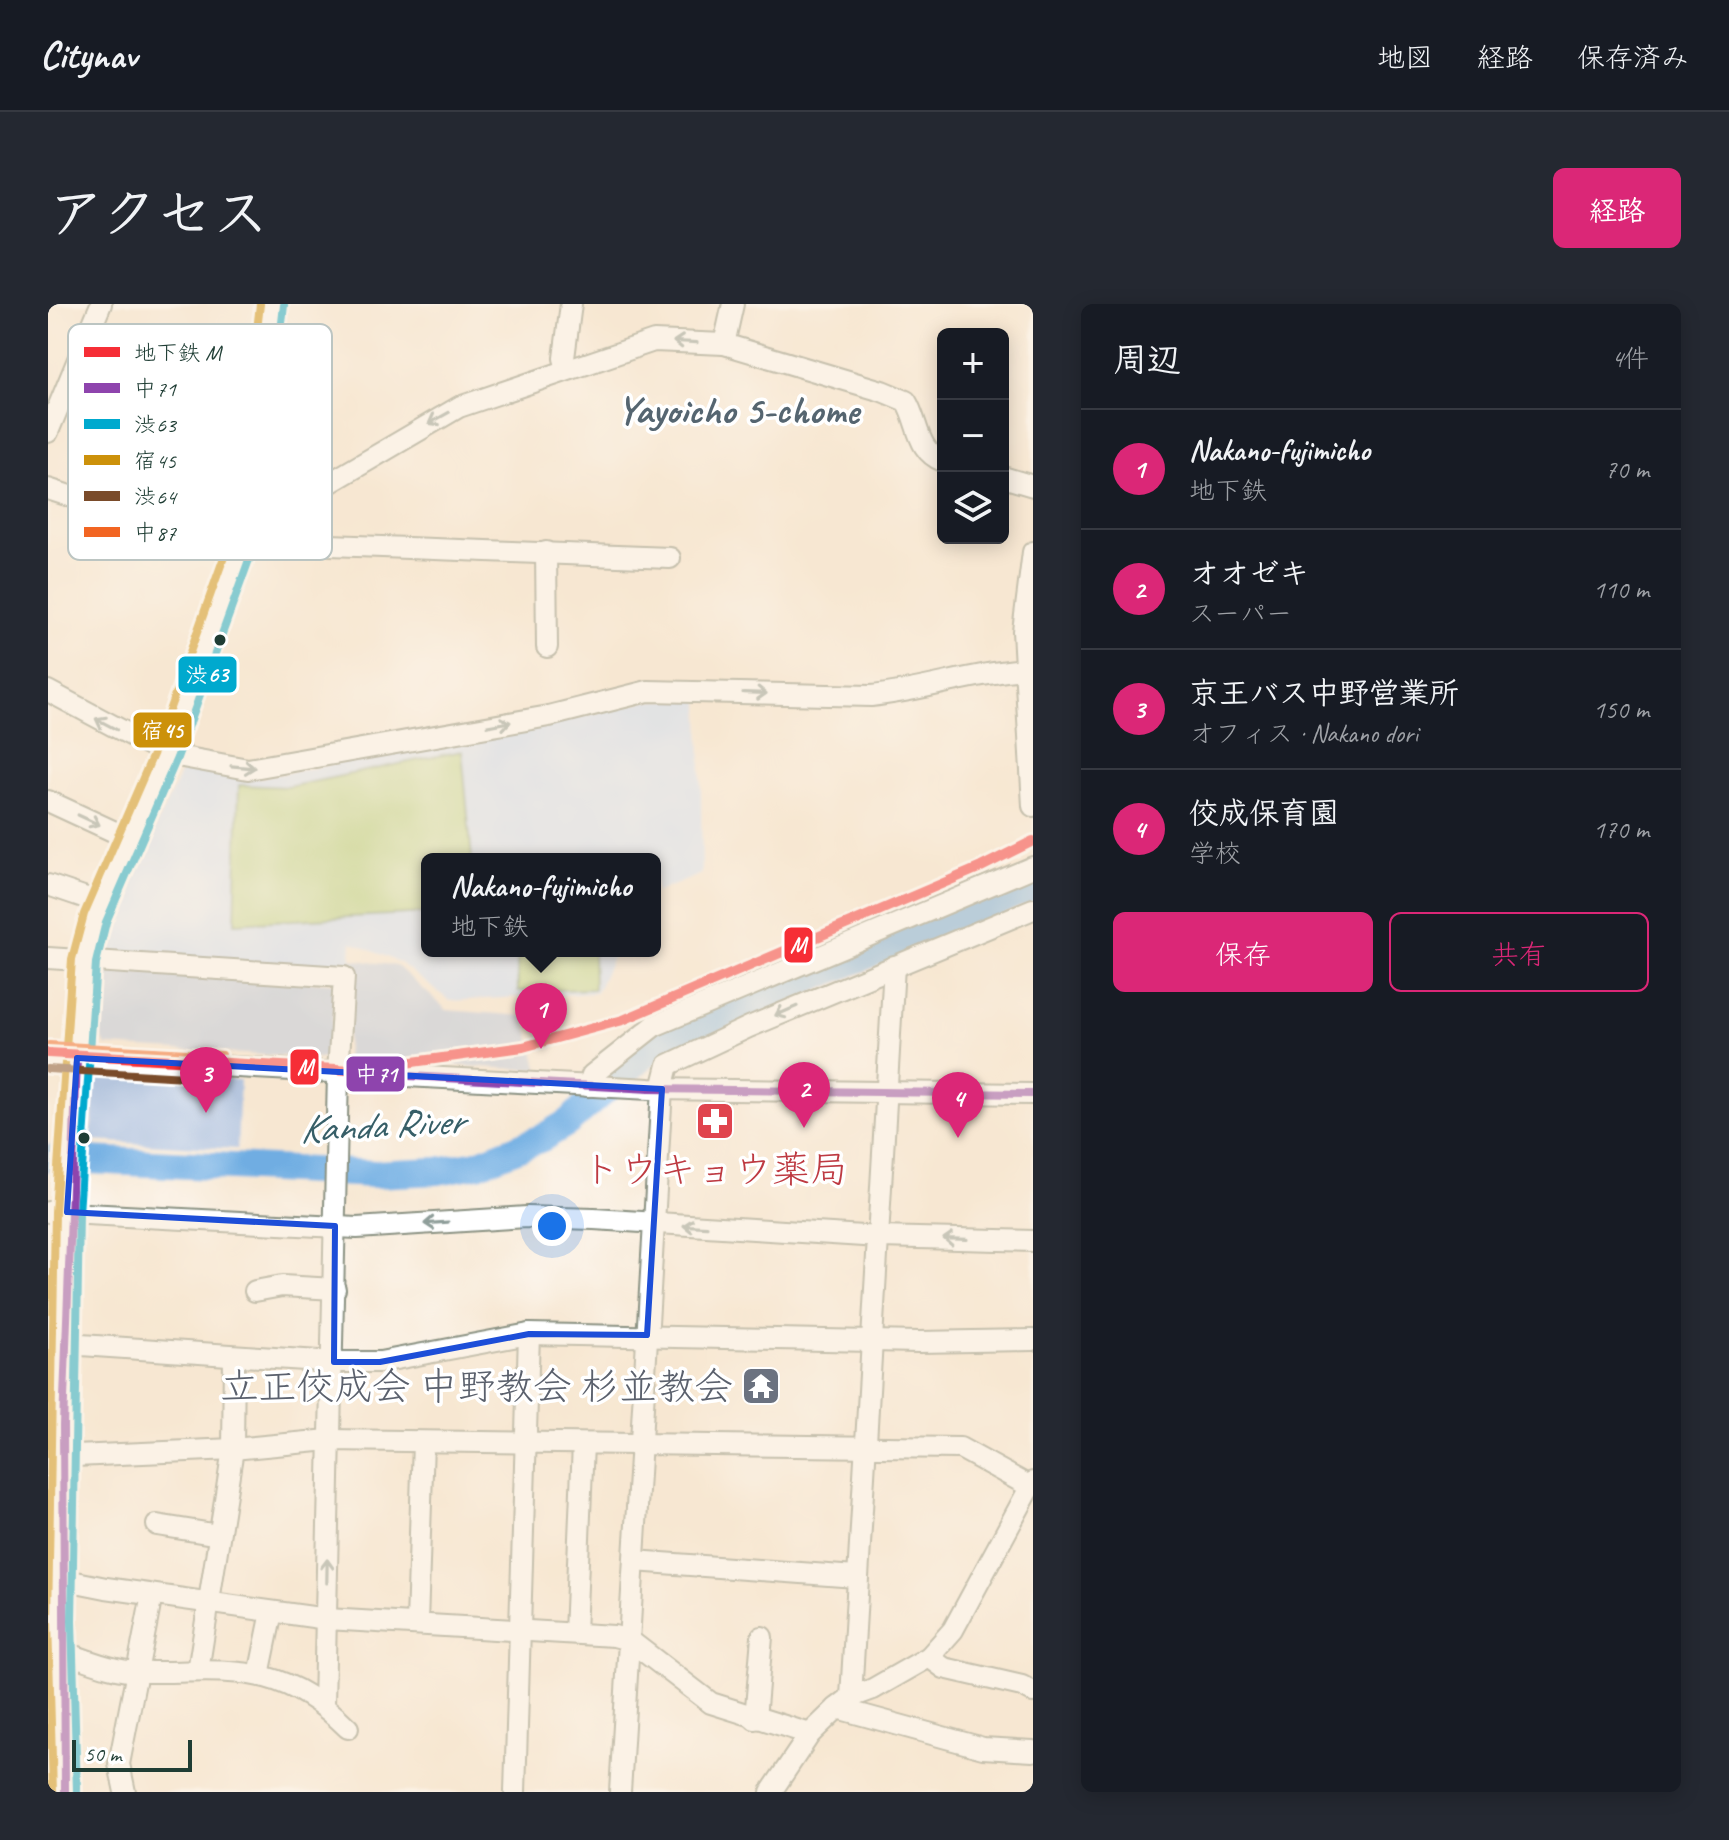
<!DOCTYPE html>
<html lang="ja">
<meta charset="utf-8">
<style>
:root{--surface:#171b24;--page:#242831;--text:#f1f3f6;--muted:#9ea1a6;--line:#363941;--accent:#db2777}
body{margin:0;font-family:Caveat,"Klee One",sans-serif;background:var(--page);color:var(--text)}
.controls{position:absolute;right:24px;top:24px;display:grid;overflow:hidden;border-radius:12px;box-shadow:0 4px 20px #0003}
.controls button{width:72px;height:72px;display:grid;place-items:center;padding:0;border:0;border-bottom:2px solid var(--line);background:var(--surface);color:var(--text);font:40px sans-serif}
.scale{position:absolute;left:24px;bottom:20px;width:120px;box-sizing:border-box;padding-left:8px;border:4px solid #1f3d34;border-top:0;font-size:22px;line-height:28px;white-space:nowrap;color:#1f3d34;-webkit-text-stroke:6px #fff;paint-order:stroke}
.you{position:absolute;left:504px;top:922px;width:28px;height:28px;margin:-20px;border:6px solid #fff;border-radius:50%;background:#1a73e8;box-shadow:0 0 0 12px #1a73e833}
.badge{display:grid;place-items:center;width:52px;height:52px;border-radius:50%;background:var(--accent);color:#fff;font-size:26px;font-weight:700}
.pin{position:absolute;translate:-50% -66px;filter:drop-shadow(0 2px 4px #0008)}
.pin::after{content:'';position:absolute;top:42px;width:28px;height:24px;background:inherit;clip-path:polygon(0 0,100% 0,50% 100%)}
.popup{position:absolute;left:373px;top:549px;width:240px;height:104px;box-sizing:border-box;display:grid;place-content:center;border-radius:12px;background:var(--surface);filter:drop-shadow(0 2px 6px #0005);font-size:26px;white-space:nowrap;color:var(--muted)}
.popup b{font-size:30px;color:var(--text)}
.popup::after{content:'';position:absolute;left:50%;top:100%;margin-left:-16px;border:16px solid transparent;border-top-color:var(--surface)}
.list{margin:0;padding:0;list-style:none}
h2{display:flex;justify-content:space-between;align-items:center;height:104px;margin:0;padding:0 32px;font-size:34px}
h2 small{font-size:26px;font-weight:400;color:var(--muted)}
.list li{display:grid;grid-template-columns:52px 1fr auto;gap:24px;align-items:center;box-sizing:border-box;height:120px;padding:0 32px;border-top:2px solid var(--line)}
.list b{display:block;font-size:30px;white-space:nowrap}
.list p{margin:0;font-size:26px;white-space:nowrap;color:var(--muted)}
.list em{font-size:26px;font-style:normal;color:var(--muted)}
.actions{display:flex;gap:16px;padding:24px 32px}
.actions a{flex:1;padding:18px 0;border:2px solid var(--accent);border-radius:12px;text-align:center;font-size:28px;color:var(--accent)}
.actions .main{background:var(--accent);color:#fff}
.icon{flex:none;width:44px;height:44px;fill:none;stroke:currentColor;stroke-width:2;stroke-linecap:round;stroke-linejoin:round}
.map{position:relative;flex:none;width:985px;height:1488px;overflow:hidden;border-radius:12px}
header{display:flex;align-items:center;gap:48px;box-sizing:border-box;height:112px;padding:0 40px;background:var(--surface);border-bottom:2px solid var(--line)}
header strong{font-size:38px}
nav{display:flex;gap:44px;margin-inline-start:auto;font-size:28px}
.intro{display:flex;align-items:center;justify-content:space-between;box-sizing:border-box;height:192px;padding:0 48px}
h1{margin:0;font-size:56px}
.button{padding:20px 36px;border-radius:12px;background:var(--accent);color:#fff;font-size:28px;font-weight:700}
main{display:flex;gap:48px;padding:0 48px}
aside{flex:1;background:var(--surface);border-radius:12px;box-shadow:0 4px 20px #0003}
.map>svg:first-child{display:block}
.built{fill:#c8ddf9}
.industrial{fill:#b6c6de}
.green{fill:#b1d078;stroke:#688656;stroke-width:2}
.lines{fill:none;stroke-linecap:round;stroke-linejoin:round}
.river{stroke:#6fade2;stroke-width:28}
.minor-casing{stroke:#8b9283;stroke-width:24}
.major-casing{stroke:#8b9283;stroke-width:28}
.minor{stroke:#fff;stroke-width:20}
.major{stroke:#fff;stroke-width:24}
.bus-1-casing{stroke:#fff;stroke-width:14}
.bus-2-casing{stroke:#fff;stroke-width:14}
.bus-3-casing{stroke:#fff;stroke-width:14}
.bus-4-casing{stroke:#fff;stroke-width:14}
.bus-5-casing{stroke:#fff;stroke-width:14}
.bus-1{stroke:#8e44ad;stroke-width:8}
.bus-2{stroke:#00a9ce;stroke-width:8}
.bus-3{stroke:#cc910a;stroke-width:8}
.bus-4{stroke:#7a4b2a;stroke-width:8}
.bus-5{stroke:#f26522;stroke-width:8}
.metro-1-casing{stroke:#fff;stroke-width:16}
.metro-1{stroke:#f62e36;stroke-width:10}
.oneway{stroke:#8f9e9a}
.marked{fill:none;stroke:#1d4ed8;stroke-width:6;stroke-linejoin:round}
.bus-dot{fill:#1f3d34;stroke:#fff;stroke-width:3}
.labels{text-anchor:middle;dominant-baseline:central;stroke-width:7;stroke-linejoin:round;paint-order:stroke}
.health-label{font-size:38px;fill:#be3a42;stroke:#fff}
.worship-label{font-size:38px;fill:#5b616d;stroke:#fff;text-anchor:end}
.neighbourhood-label{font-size:40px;font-weight:bold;fill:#556570;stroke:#fff}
.water-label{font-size:40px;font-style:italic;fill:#375f68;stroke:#fff}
.key{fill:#fff;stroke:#bcc5c2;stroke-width:2}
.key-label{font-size:22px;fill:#1f3d34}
.line-badge{stroke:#fff;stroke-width:3}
.badge-label{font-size:22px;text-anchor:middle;font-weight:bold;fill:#fff}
</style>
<header>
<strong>Citynav</strong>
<nav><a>地図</a><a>経路</a><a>保存済み</a></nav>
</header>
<div class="intro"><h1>アクセス</h1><a class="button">経路</a></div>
<main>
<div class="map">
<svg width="985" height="1488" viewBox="0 0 985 1488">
<rect width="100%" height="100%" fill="#fff"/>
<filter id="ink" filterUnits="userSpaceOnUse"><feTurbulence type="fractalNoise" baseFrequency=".0125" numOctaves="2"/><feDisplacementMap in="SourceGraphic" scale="16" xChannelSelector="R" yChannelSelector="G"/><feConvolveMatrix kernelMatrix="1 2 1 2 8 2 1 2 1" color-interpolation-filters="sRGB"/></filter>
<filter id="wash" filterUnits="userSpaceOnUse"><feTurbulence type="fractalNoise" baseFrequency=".006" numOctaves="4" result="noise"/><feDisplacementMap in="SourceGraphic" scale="32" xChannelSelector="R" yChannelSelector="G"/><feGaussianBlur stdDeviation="1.8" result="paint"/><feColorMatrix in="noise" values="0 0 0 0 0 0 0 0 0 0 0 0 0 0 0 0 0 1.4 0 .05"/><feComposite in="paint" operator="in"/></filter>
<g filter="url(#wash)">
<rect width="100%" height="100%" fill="#f7e7d2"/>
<path class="built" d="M652 395 654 570 607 589V555H379V647H567L548 689 402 697 352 659 304 638 302 667 57 654 63 621 135 463 212 474 508 418 599 397Z"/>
<g class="industrial">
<path d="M303 655 349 662 399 706 477 712 491 766 298 756Z"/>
<path d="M54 666 286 679 283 755 58 742 51 730Z"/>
<path d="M55 769 192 776 189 845 43 837 47 775Z"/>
</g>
<g class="green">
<path d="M414 447 424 555H379V609L187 619 191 481 240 483Z"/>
<path d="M469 647H545L546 685 470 687Z"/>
</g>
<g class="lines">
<path class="river" d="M0 854 326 870 390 867 429 860 494 834 519 819 607 742 643 724 985 583"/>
</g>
</g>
<g filter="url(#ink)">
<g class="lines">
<g class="minor-casing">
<g id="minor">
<path d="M676 40 685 0"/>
<path d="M519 65 516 54 523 0"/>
<path d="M0 128 53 0"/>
<path d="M955 173 985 182"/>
<path d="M0 185 108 220 198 228 282 241 622 254"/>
<path d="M198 228 411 103 606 37 676 40 834 87 858 97C871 118 868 147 895 157"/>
<path d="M498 248 499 343"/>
<path d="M985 248 975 327 985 502"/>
<path d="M0 387 118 450 200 465 501 412 600 387 823 392C875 387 924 369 977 365"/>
<path d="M0 497 82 535"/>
<path d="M0 581 53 599"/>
<path d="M0 654 296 673 290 769 276 1401"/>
<path d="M0 753 602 785 985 790"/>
<path d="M540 782 544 771 606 722 985 563"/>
<path d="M0 908 309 924 479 913 546 915 831 933 985 937"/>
<path d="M207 987 234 982 287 985"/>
<path d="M18 1040 286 1058H332L481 1030 871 1038 985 1036"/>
<path d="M0 1164H14L27 1152 185 1145 281 1136 912 1144 981 1182"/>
<path d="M109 1221 171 1231"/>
<path d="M586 1257 808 1273"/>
<path d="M13 1275 58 1284 279 1315 566 1332 581 1336 663 1399 762 1430"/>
<path d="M369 1319 375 1138"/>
<path d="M527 1329 535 1140"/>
<path d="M13 1347C37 1355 64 1367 90 1368 181 1369 229 1354 300 1424"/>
<path d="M881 1353 896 1364 974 1382 985 1388"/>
<path d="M150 1367 185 1145 186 1052"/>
<path d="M211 1371 224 1308"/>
<path d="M803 1393 846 662"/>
<path d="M789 1404 935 1444 985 1447"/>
<path d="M707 1415 714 1333"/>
<path d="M77 1488 71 1460 104 1291"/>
<path d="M467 1488 481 1030"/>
<path d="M572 1488 614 785 620 761 701 723 985 605"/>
<path d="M723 1488 762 1430 789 1404 803 1393 825 1385 881 1353 905 1326 985 1178"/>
</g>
</g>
<g class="major-casing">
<path id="major" d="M17 1488 12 1317 19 908 36 657 47 614 118 450 198 228 224 0"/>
</g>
<use href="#minor" class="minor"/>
<use href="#major" class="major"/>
<g class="bus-1-casing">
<g id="bus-1">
<path d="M29 754 602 785 985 790"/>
<path d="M17 1488 15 1121 29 754"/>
</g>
</g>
<g class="bus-2-casing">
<path id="bus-2" d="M29 1488 24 1317 31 909 48 659 58 618 129 454 210 231 236 1"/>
</g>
<g class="bus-3-casing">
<path id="bus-3" d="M5 1488 0 1317 7 908 24 655 36 610 107 446 186 225 212 0"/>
</g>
<g class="bus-4-casing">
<path id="bus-4" d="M0 765 172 775"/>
</g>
<g class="bus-5-casing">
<path id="bus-5" d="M1 741 174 751"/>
</g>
<use href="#bus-1" class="bus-1"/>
<use href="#bus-2" class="bus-2"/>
<use href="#bus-3" class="bus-3"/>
<use href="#bus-4" class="bus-4"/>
<use href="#bus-5" class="bus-5"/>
<g class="metro-1-casing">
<path id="metro-1" d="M0 749 306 766 475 743 575 716 933 563 985 537"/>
</g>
<use href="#metro-1" class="metro-1"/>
</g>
<defs><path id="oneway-shaft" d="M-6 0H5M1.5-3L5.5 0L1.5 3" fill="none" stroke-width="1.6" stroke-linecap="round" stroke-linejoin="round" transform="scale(2)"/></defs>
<g class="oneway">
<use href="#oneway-shaft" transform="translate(637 38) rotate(-177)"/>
<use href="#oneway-shaft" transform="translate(391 114) rotate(151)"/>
<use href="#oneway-shaft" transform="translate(707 389) rotate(2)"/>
<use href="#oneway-shaft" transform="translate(58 420) rotate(-152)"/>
<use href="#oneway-shaft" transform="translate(451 420) rotate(-10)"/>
<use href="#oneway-shaft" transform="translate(195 463) rotate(5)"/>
<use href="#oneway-shaft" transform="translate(41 516) rotate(25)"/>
<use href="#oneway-shaft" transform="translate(738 707) rotate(157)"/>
<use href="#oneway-shaft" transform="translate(388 919) rotate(176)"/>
<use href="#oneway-shaft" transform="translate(647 922) rotate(-177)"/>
<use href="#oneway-shaft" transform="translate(907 935) rotate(-178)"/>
<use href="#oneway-shaft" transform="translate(279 1267) rotate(-89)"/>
</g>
</g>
<path d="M0 0H985V1488H0ZM29 754 614 785 599 1031 481 1030 332 1058H286L287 922 19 908Z" fill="#f7e7d2" fill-opacity=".55" fill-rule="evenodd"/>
<path class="marked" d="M29 754 614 785 599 1031 481 1030 332 1058H286L287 922 19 908Z"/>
<defs>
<g id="pharmacy-square" transform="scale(2)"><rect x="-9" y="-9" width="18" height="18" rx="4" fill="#e0444e" stroke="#fff"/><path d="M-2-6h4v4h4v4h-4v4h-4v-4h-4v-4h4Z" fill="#fff"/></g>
<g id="temple-square" transform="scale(2)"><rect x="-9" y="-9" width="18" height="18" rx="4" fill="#6b7280" stroke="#fff"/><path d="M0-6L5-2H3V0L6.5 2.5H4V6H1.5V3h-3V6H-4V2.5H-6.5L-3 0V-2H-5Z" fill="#fff"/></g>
</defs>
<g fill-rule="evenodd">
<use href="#pharmacy-square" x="667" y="817"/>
<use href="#temple-square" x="713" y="1082"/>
</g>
<g class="bus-dot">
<circle cx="172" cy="336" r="7"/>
<circle cx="36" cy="834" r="7"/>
</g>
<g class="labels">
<g class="health-label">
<text x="667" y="865">トウキョウ薬局</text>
</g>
<g class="worship-label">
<text x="685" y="1082">立正佼成会 中野教会 杉並教会</text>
</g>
<g class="neighbourhood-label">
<text x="690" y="106">Yayoicho 5-chome</text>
</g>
<g class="water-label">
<text transform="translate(333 821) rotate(-3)">Kanda River</text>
</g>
</g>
<rect x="20" y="20" width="264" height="236" rx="12" class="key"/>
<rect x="36" y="43" width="36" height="10" fill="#f62e36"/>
<rect x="36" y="79" width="36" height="10" fill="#8e44ad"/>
<rect x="36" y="115" width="36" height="10" fill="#00a9ce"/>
<rect x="36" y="151" width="36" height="10" fill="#cc910a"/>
<rect x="36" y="187" width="36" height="10" fill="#7a4b2a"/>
<rect x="36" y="223" width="36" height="10" fill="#f26522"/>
<g class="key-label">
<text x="86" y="56">地下鉄 M</text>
<text x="86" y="92">中71</text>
<text x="86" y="128">渋63</text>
<text x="86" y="164">宿45</text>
<text x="86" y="200">渋64</text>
<text x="86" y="236">中87</text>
</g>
<g class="line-badge">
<rect x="129" y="351" width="61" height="39" rx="8" fill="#00a9ce"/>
<rect x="84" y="407" width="61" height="38" rx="8" fill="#cc910a"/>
<rect x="735" y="622" width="31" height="38" rx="8" fill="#f62e36"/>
<rect x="241" y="744" width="31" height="38" rx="8" fill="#f62e36"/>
<rect x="297" y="751" width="61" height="38" rx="8" fill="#8e44ad"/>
</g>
<g class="badge-label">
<text x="159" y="378">渋63</text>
<text x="114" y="434">宿45</text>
<text x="750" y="649">M</text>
<text x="257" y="771">M</text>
<text x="328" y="778">中71</text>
</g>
</svg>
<div class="controls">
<button>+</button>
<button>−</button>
<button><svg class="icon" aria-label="layers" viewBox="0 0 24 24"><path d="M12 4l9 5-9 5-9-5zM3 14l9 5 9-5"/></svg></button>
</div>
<div class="scale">50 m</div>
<div class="you"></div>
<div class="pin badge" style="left:493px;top:745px">1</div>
<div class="popup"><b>Nakano-fujimicho</b>地下鉄</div>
<div class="pin badge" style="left:756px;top:824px">2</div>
<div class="pin badge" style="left:158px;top:809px">3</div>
<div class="pin badge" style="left:910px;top:834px">4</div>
</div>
<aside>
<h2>周辺<small>4件</small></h2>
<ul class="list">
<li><span class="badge">1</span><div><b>Nakano-fujimicho</b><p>地下鉄</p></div><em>70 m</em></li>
<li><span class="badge">2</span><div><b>オオゼキ</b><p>スーパー</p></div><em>110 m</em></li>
<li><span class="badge">3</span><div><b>京王バス中野営業所</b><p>オフィス · Nakano dori</p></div><em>150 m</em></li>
<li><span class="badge">4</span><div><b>佼成保育園</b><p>学校</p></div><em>170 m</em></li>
</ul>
<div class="actions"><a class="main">保存</a><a>共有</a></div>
</aside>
</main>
